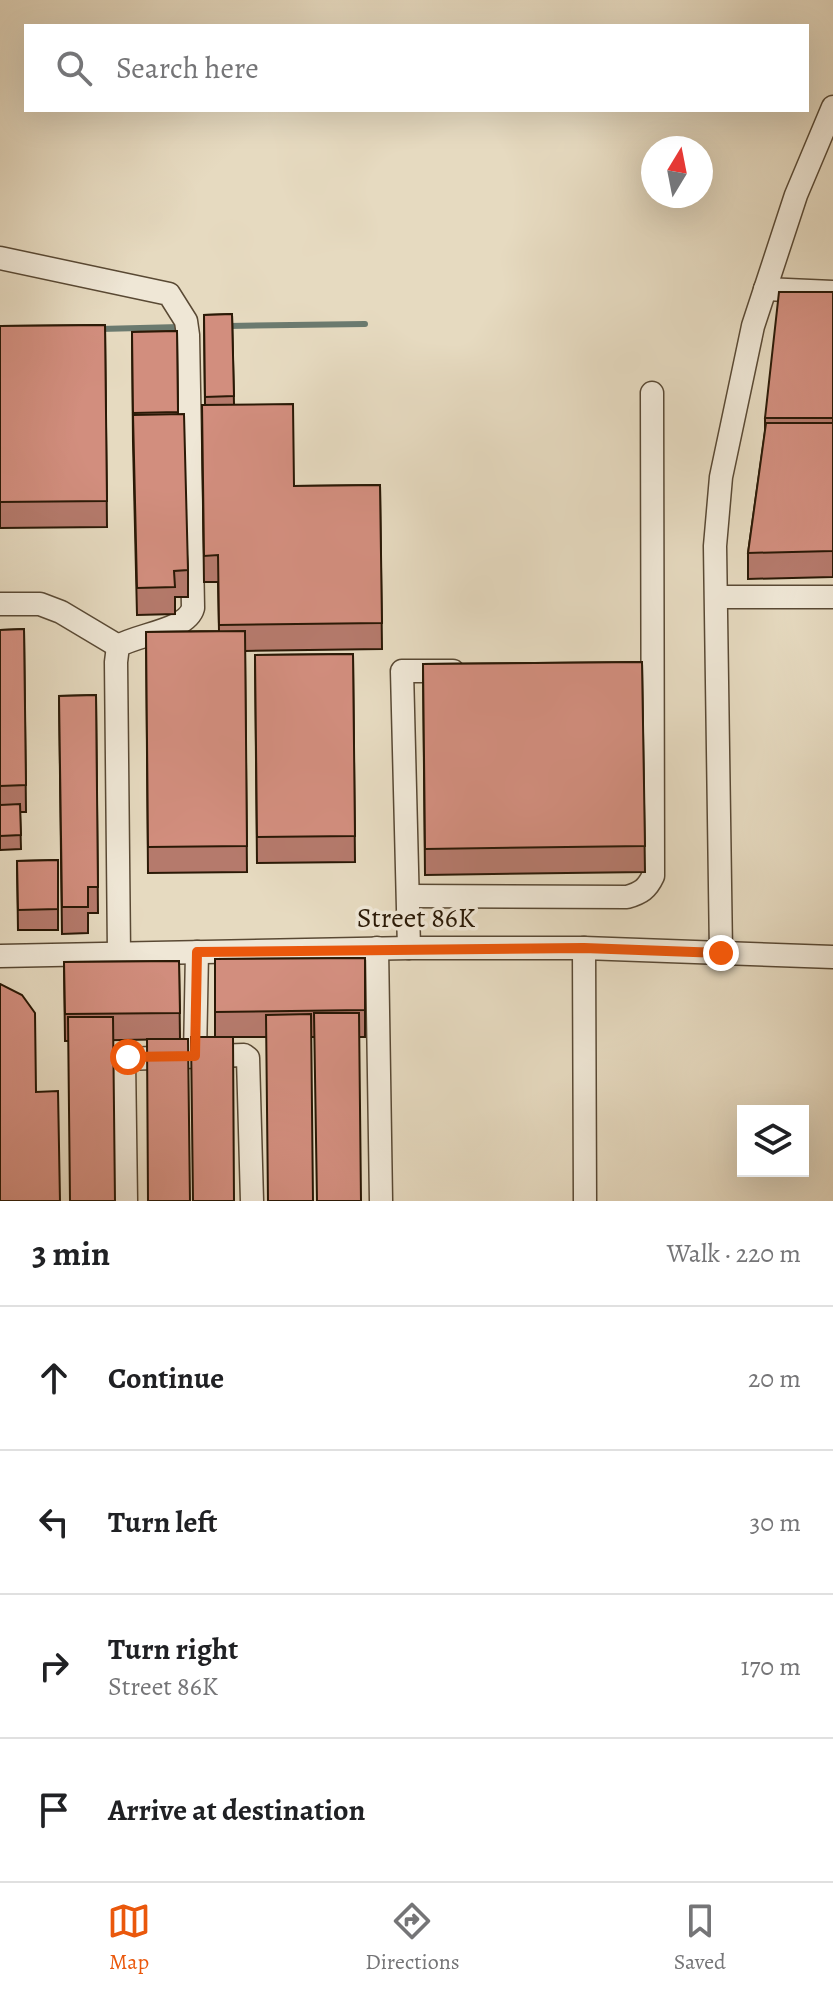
<!DOCTYPE html>
<meta charset="utf-8">
<style>
:root{--surface:#fff;--page:#f6f6f6;--text:#202124;--muted:#757577;--line:#e0e0e0;--accent:#ea580c}
body{margin:0;font-family:Alegreya,serif;background:var(--page);color:var(--text)}
.controls{position:absolute;right:24px;bottom:24px;display:grid;overflow:hidden;border-radius:0px;box-shadow:0 8px 32px #0002}
.controls button{width:72px;height:72px;display:grid;place-items:center;padding:0;border:0;border-bottom:2px solid var(--line);background:var(--surface);color:var(--text);font:40px sans-serif}
.compass{position:absolute;left:641px;top:136px;width:72px;height:72px;border-radius:50%;background:var(--surface);box-shadow:0 8px 32px #0002;rotate:10deg}
.stop{position:absolute;width:24px;height:24px;margin:-18px;border:6px solid #ea580c;border-radius:50%;background:#fff}
.stop.end{background:#ea580c;border-color:#fff;box-shadow:0 2px 8px #0008}
.list{margin:0;padding:0;list-style:none}
h2{display:flex;justify-content:space-between;align-items:center;height:104px;margin:0;padding:0 32px;font-size:34px}
h2 small{font-size:26px;font-weight:400;color:var(--muted)}
.list li{display:grid;grid-template-columns:52px 1fr auto;gap:24px;align-items:center;box-sizing:border-box;height:144px;padding:0 32px;border-top:2px solid var(--line)}
.list b{display:block;font-size:30px;white-space:nowrap}
.list p{margin:0;font-size:26px;white-space:nowrap;color:var(--muted)}
.list em{font-size:26px;font-style:normal;color:var(--muted)}
.icon{flex:none;width:44px;height:44px;fill:none;stroke:currentColor;stroke-width:2;stroke-linecap:round;stroke-linejoin:round}
.map{position:relative;flex:none;width:833px;height:1201px;overflow:hidden}
.search{position:absolute;background:var(--surface);box-shadow:0 8px 32px #0002;left:24px;right:24px;top:24px;height:88px;display:flex;align-items:center;gap:20px;box-sizing:border-box;padding:0 28px;border-radius:0px;color:var(--muted);font-size:30px}
.sheet{height:680px;background:var(--surface)}
nav{display:flex;justify-content:space-around;align-items:center;box-sizing:border-box;height:112px;border-top:2px solid var(--line);background:var(--surface);font-size:22px;color:var(--muted)}
nav a{display:grid;justify-items:center;gap:4px}
nav .on{color:var(--accent)}
.map>svg:first-child{display:block}
.lines{fill:none;stroke-linecap:round;stroke-linejoin:round}
.stream{stroke:#6b7a6f;stroke-width:6}
.minor-casing{stroke:#594934;stroke-width:25}
.minor{stroke:#efe7d6;stroke-width:22}
.wall{fill:#b57a6c;stroke:#2a1906;stroke-width:2}
.building{fill:#d28e7e;stroke:#2a1906;stroke-width:2}
.route{stroke:#ea580c;stroke-width:10}
.labels{text-anchor:middle;dominant-baseline:central;stroke-width:7;stroke-linejoin:round;paint-order:stroke}
.street-label{font-size:28px;fill:#2a1906;stroke:#efe7d6}
</style>
<div class="map">
<svg width="833" height="1201" viewBox="0 0 833 1201">
<rect width="100%" height="100%" fill="#e6dac0"/>
<filter id="stains"><feTurbulence type="fractalNoise" baseFrequency=".0025" numOctaves="4"/><feColorMatrix values="0 0 0 0 .2 0 0 0 0 .09 0 0 0 0 .02 0 0 0 .5 -.17"/></filter>
<radialGradient id="worn" r=".72"><stop offset=".6" stop-color="#630" stop-opacity="0"/><stop offset="1" stop-color="#630" stop-opacity=".3"/></radialGradient>
<g class="lines">
<g class="stream">
<path d="M228 326 365 324"/>
<path d="M100 329 180 327"/>
</g>
<g class="minor-casing">
<g id="minor">
<path d="M0 258 169 294 186 321 188 335 193 608C187 630 139 634 118 646L116 662 119 953"/>
<path d="M765 289 833 292"/>
<path d="M717 597H833"/>
<path d="M0 604H40L61 612 118 646"/>
<path d="M409 896 627 897C641 893 647 889 653 876L652 393"/>
<path d="M377 948 381 1201"/>
<path d="M409 948 402 671H453"/>
<path d="M584 948 585 1201"/>
<path d="M721 953 715 546 721 477 753 326 796 195 833 107"/>
<path d="M0 956 409 948H584L833 957"/>
<path d="M195 1056 197 952"/>
<path d="M126 1201 124 1059 244 1055 248 1058 252 1201"/>
</g>
</g>
<use href="#minor" class="minor"/>
</g>
<g class="wall">
<path d="M833 292V577L748 579V553L765 432V418Z"/>
<path d="M232 314 234 404 294 486 380 485 382 649 245 651 247 872 148 873 146 632 219 631 218 582H204L202 431 205 405 204 315Z"/>
<path d="M105 325 107 527 0 528V326Z"/>
<path d="M177 331 178 414 188 570V597H175V614L137 615 133 442 132 332Z"/>
<path d="M24 629 26 812H20L21 849 0 850V630Z"/>
<path d="M353 654 355 862 257 863 255 655Z"/>
<path d="M642 662 645 872 425 875 423 664Z"/>
<path d="M96 695 98 913H88V933L62 934 59 696Z"/>
<path d="M58 860V930H18L17 861Z"/>
<path d="M365 958V1037H215V959Z"/>
<path d="M179 961 180 1039 65 1041 64 962Z"/>
</g>
<g class="building">
<path d="M779 292H833V418H765Z"/>
<path d="M232 314 234 396 205 397 204 315Z"/>
<path d="M105 325 107 501 0 502V326Z"/>
<path d="M177 331 178 412 133 413 132 332Z"/>
<path d="M293 404 294 486 380 485 382 623 219 625 218 555 204 556 202 405Z"/>
<path d="M184 414 188 570 174 571 175 587 137 588 133 415Z"/>
<path d="M766 423H833V551L748 553Z"/>
<path d="M24 629 26 785 0 786V630Z"/>
<path d="M245 631 247 846 148 847 146 632Z"/>
<path d="M353 654 355 836 257 837 255 655Z"/>
<path d="M642 662 645 846 425 849 423 664Z"/>
<path d="M96 695 98 887H88V907H62L59 696Z"/>
<path d="M20 804 21 835 0 836V805Z"/>
<path d="M58 860V909L18 910 17 861Z"/>
<path d="M365 958V1010L215 1012V959Z"/>
<path d="M179 961 180 1013 65 1014 64 962Z"/>
<path d="M0 984 22 995 35 1013 36 1092 58 1091 60 1201H0Z"/>
<path d="M314 1013H359L361 1201H317Z"/>
<path d="M311 1014 313 1201H268L266 1015Z"/>
<path d="M68 1017H113L115 1201H70Z"/>
<path d="M191 1037H233L234 1201H193Z"/>
<path d="M147 1039H188L190 1201H148Z"/>
</g>
<g class="lines">
<path class="route" d="M128 1057 195 1056 197 952 584 948 721 953"/>
</g>
<g class="labels">
<g class="street-label">
<text x="416" y="918">Street 86K</text>
</g>
</g>
<rect width="100%" height="100%" filter="url(#stains)"/>
<rect width="100%" height="100%" fill="url(#worn)"/>
</svg>
<div class="controls">
<button><svg class="icon" aria-label="layers" viewBox="0 0 24 24"><path d="M12 4l9 5-9 5-9-5zM3 14l9 5 9-5"/></svg></button>
</div>
<svg class="compass" viewBox="-18 -18 36 36"><path d="M0-13l5 13h-10z" fill="#e53935"/><path d="M0 13l5-13h-10z" fill="#757577"/></svg>
<div class="stop" style="left:128px;top:1057px"></div>
<div class="stop end" style="left:721px;top:953px"></div>
<div class="search"><svg class="icon" aria-label="search" viewBox="0 0 24 24"><circle cx="10" cy="10" r="6"/><path d="M15 15l6 6"/></svg>Search here</div>
</div>
<section class="sheet">
<h2>3 min<small>Walk · 220 m</small></h2>
<ul class="list">
<li><svg class="icon" aria-label="ahead" viewBox="0 0 24 24"><path d="M12 20V5M6 11l6-6 6 6"/></svg><div><b>Continue</b></div><em>20 m</em></li>
<li><svg class="icon" aria-label="left" viewBox="0 0 24 24"><path d="M17 20v-9H6M10 6l-5 5 5 5"/></svg><div><b>Turn left</b></div><em>30 m</em></li>
<li><svg class="icon" aria-label="right" viewBox="0 0 24 24"><path d="M7 20v-9h11M14 6l5 5-5 5"/></svg><div><b>Turn right</b><p>Street 86K</p></div><em>170 m</em></li>
<li><svg class="icon" aria-label="arrive" viewBox="0 0 24 24"><path d="M6 21V4h12l-3 4 3 4H6"/></svg><div><b>Arrive at destination</b></div></li>
</ul>
</section>
<nav>
<a class="on"><svg class="icon" aria-label="map" viewBox="0 0 24 24"><path d="M3 6l6-2 6 2 6-2v14l-6 2-6-2-6 2zM9 4v14M15 6v14"/></svg>Map</a>
<a><svg class="icon" aria-label="directions" viewBox="0 0 24 24"><path d="M12 3l9 9-9 9-9-9zM9 14v-3h6M13 9l2 2-2 2"/></svg>Directions</a>
<a><svg class="icon" aria-label="saved" viewBox="0 0 24 24"><path d="M7 4h10v16l-5-4-5 4z"/></svg>Saved</a>
</nav>
